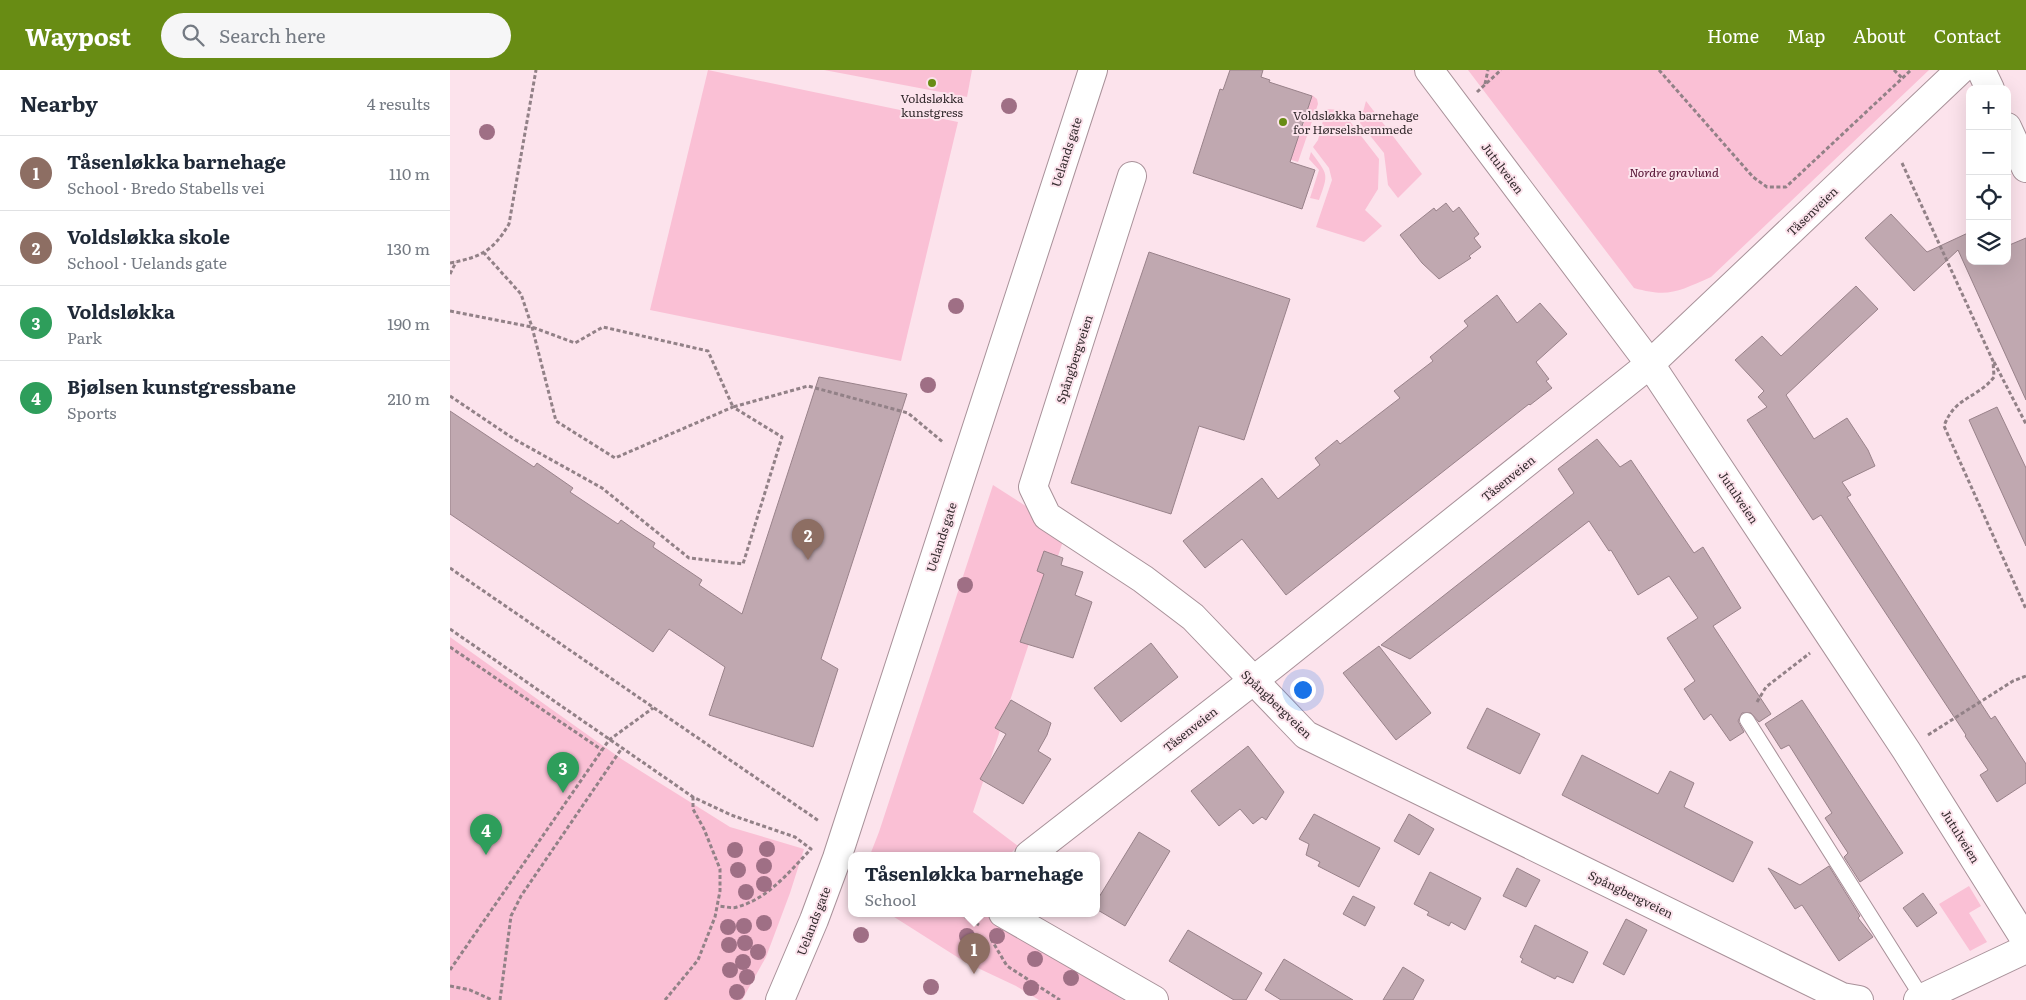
<!DOCTYPE html>
<meta charset="utf-8">
<style>
:root{--surface:#fff;--page:#f6f6f7;--text:#1f2937;--muted:#747a83;--line:#e0e1e3;--accent:#688c14}
body{margin:0;font-family:Literata,serif;background:var(--page);color:var(--text)}
.controls{position:absolute;right:15px;top:15px;display:grid;overflow:hidden;border-radius:10px;box-shadow:0 5px 20px #0002}
.controls button{width:45px;height:45px;display:grid;place-items:center;padding:0;border:0;border-bottom:1px solid var(--line);background:var(--surface);color:var(--text);font:25px sans-serif}
.you{position:absolute;left:852px;top:619px;width:18px;height:18px;margin:-12px;border:4px solid #fff;border-radius:50%;background:#1a73e8;box-shadow:0 0 0 8px #1a73e833}
.badge{display:grid;place-items:center;width:32px;height:32px;border-radius:50%;background:var(--accent);color:#fff;font-size:16px;font-weight:700}
.pin{position:absolute;translate:-50% -41px;filter:drop-shadow(0 1px 2px #0008)}
.pin::after{content:'';position:absolute;top:26px;width:18px;height:15px;background:inherit;clip-path:polygon(0 0,100% 0,50% 100%)}
.popup{position:absolute;left:398px;top:782px;width:252px;height:65px;box-sizing:border-box;display:grid;place-content:center;border-radius:10px;background:var(--surface);filter:drop-shadow(0 1px 4px #0005);font-size:16px;white-space:nowrap;color:var(--muted)}
.popup b{font-size:19px;color:var(--text)}
.popup::after{content:'';position:absolute;left:50%;top:100%;margin-left:-10px;border:10px solid transparent;border-top-color:var(--surface)}
.list{margin:0;padding:0;list-style:none}
h2{display:flex;justify-content:space-between;align-items:center;height:65px;margin:0;padding:0 20px;font-size:21px}
h2 small{font-size:16px;font-weight:400;color:var(--muted)}
.list li{display:grid;grid-template-columns:32px 1fr auto;gap:15px;align-items:center;box-sizing:border-box;height:75px;padding:0 20px;border-top:1px solid var(--line)}
.list b{display:block;font-size:19px;white-space:nowrap}
.list p{margin:0;font-size:16px;white-space:nowrap;color:var(--muted)}
.list em{font-size:16px;font-style:normal;color:var(--muted)}
.icon{flex:none;width:28px;height:28px;fill:none;stroke:currentColor;stroke-width:2;stroke-linecap:round;stroke-linejoin:round}
.map{position:relative;flex:none;width:1576px;height:930px;overflow:hidden}
header{display:flex;align-items:center;gap:30px;box-sizing:border-box;height:70px;padding:0 25px;background:var(--accent);color:#fff}
header strong{font-size:24px}
nav{display:flex;gap:28px;margin-inline-start:auto;font-size:18px}
.search{width:350px;height:45px;background:var(--page);display:flex;align-items:center;gap:12px;box-sizing:border-box;padding:0 18px;border-radius:28px;color:var(--muted);font-size:19px}
main{display:flex}
aside{flex:1;background:var(--surface)}
.map>svg:first-child{display:block}
.green{fill:#fac0d5}
.building{fill:#c0a8b0;stroke:#99828a}
.lines{fill:none;stroke-linecap:round;stroke-linejoin:round}
.service-casing{stroke:#a89199;stroke-width:16}
.minor-casing{stroke:#a89199;stroke-width:30}
.tertiary-casing{stroke:#a89199;stroke-width:30}
.path{stroke:#928187;stroke-width:3;stroke-dasharray:4 2.5;stroke-linecap:butt}
.service{stroke:#fff;stroke-width:14}
.minor{stroke:#fff;stroke-width:28}
.tertiary{stroke:#fff;stroke-width:28}
.tree{fill:#9f6f85}
.poi-dot{fill:#688c14;stroke:#fce3ec;stroke-width:2}
.labels{text-anchor:middle;dominant-baseline:central;stroke-width:4;stroke-linejoin:round;paint-order:stroke}
.poi-label{font-size:12px;fill:#342b2e;stroke:#fce3ec}
.street-label{font-size:12px;fill:#342b2e;stroke:#fce3ec}
.park-label{font-size:12px;font-style:italic;fill:#531031;stroke:#fce3ec}
</style>
<header>
<strong>Waypost</strong>
<div class="search"><svg class="icon" aria-label="search" viewBox="0 0 24 24"><circle cx="10" cy="10" r="6"/><path d="M15 15l6 6"/></svg>Search here</div>
<nav><a>Home</a><a>Map</a><a>About</a><a>Contact</a></nav>
</header>
<main>
<aside>
<h2>Nearby<small>4 results</small></h2>
<ul class="list">
<li><span class="badge" style="background:#8d6e63">1</span><div><b>Tåsenløkka barnehage</b><p>School · Bredo Stabells vei</p></div><em>110 m</em></li>
<li><span class="badge" style="background:#8d6e63">2</span><div><b>Voldsløkka skole</b><p>School · Uelands gate</p></div><em>130 m</em></li>
<li><span class="badge" style="background:#2e9e5b">3</span><div><b>Voldsløkka</b><p>Park</p></div><em>190 m</em></li>
<li><span class="badge" style="background:#2e9e5b">4</span><div><b>Bjølsen kunstgressbane</b><p>Sports</p></div><em>210 m</em></li>
</ul>
</aside>
<div class="map">
<svg width="1576" height="930" viewBox="0 0 1576 930">
<rect width="100%" height="100%" fill="#fce3ec"/>
<g class="green">
<path d="M258 0 508 52 451 291 200 240Z"/>
<path d="M374 0H522L517 27Z"/>
<path d="M1018 0H1479L1261 207C1229 221 1219 228 1184 218Z"/>
<path d="M862 25 867 29 868 34 848 92 798 77 849 59H852Z"/>
<path d="M916 31 972 104 948 128 938 115 934 83 910 53Z"/>
<path d="M876 39 891 40 929 89 928 119 915 140 932 156 914 172 866 157 882 110 879 98 863 77 868 70Z"/>
<path d="M861 82C878 105 879 103 869 130L860 128 869 100 859 89Z"/>
<path d="M543 415 616 462 523 742 568 776 559 785H420L429 762Z"/>
<path d="M0 567 173 690 280 757 354 779 340 823 316 887 292 930H0Z"/>
<path d="M1519 816 1531 836 1519 843 1537 872 1520 881 1489 834Z"/>
<path d="M422 843H539L673 930H589L566 916 515 892 441 845Z"/>
</g>
<g class="building">
<path d="M780 0H813L811 7 820 10 819 12 862 26 840 92 865 100 852 139 743 103 770 19 773 20Z"/>
<path d="M996 133 1003 142 1009 137 1029 164 1024 168 1031 177 1019 186 1021 188 989 209 972 193 950 165 984 138 986 141Z"/>
<path d="M1441 144 1477 182 1520 162V191H1557V176L1576 168V330L1508 180 1464 221 1415 168Z"/>
<path d="M699 182 840 229 794 370 749 356 721 444 621 413Z"/>
<path d="M1406 216 1428 239 1336 325 1364 369 1397 348 1418 380 1425 396 1392 412 1401 425 1397 427 1541 649 1545 646 1576 694V713L1547 732 1530 705 1538 700 1515 666 1516 665 1371 445 1363 450 1297 350 1317 337 1308 327 1314 321 1285 290 1312 266 1331 286Z"/>
<path d="M1047 225 1067 253 1090 233 1117 264 1086 292 1099 309 1096 311 1102 318 1080 335 1079 334 836 525 792 469 755 498 733 471 812 408 828 429 870 395 865 388 887 370 890 374 950 328 944 321 983 291 980 287 1018 256 1014 251Z"/>
<path d="M369 307 457 324 371 589 388 599 363 677 259 645 275 597 219 559 203 582 0 444V341L84 397 87 393 123 418 120 422 168 454 171 450 185 460 205 473 203 477 252 510 249 515 292 544Z"/>
<path d="M1547 337 1576 398V476L1519 350Z"/>
<path d="M1147 369 1170 397 1181 390 1244 483 1253 477 1291 538 1263 556 1321 644 1309 652 1301 643H1292L1288 651 1294 662 1280 671 1261 644 1254 650 1234 619 1245 611 1217 568 1248 548 1219 506 1188 525 1161 480 1159 481 1139 451 960 589 931 575 1124 423 1108 399Z"/>
<path d="M594 481 613 488 611 495 633 502 625 525 642 532 623 588 570 572 594 504 587 501Z"/>
<path d="M701 573 728 607 671 652 644 618Z"/>
<path d="M929 576 981 643 946 670 893 603Z"/>
<path d="M561 630 601 653 597 665 588 681 601 689 573 734 530 709 556 664 545 658Z"/>
<path d="M1352 630 1453 783 1410 812 1394 787 1398 783 1375 748 1382 743 1339 675 1331 679 1315 654Z"/>
<path d="M1037 638 1090 664 1070 704 1017 678Z"/>
<path d="M798 676 834 722 816 750 812 747 803 754 790 739 769 756 741 721Z"/>
<path d="M1132 685 1208 724 1220 701 1244 713 1234 737 1303 772 1283 812 1112 725Z"/>
<path d="M864 744 930 778 909 817 868 796 870 792 856 785 859 774 849 769Z"/>
<path d="M959 744 984 759 969 785 944 771Z"/>
<path d="M689 762 720 781 675 856 646 839V832Z"/>
<path d="M1379 796 1410 846 1408 848 1423 867 1389 891 1352 835 1345 839 1318 798 1350 815Z"/>
<path d="M1067 798 1090 810 1076 837 1053 826Z"/>
<path d="M980 802 1031 828 1015 860 1001 852 999 856 977 845 979 842 964 834Z"/>
<path d="M1473 823 1487 843 1467 857 1453 838Z"/>
<path d="M903 826 925 837 915 856 893 844Z"/>
<path d="M1176 849 1197 860 1174 905 1153 894Z"/>
<path d="M1085 855 1138 882 1123 913 1107 906 1105 909 1071 892 1073 889 1070 887Z"/>
<path d="M738 860 812 903 796 930H784L719 891Z"/>
<path d="M834 889 903 930H831L815 920Z"/>
<path d="M953 897 974 910 963 930H933Z"/>
</g>
<g class="lines">
<g class="service-casing">
<path id="service" d="M1297 650 1473 929"/>
</g>
<g class="minor-casing">
<g id="minor">
<path d="M979 0 1200 294 1456 680 1576 871"/>
<path d="M1531 0 1540 19"/>
<path d="M1557 57 1576 98"/>
<path d="M682 106 583 417 597 446 693 509 743 547 856 665 1392 927 1409 930"/>
<path d="M579 785 827 592 1200 294 1510 0"/>
<path d="M553 843 704 930"/>
<path d="M1468 930 1576 879"/>
</g>
</g>
<g class="tertiary-casing">
<path id="tertiary" d="M330 930 364 850 387 788 643 0"/>
</g>
<g class="path">
<path d="M1209 0 1303 107 1317 117H1336L1461 0"/>
<path d="M1444 0 1452 8"/>
<path d="M1035 14 1038 0"/>
<path d="M1027 22 1051 0"/>
<path d="M1452 93 1543 291 1544 307C1527 329 1505 326 1494 356L1576 539"/>
<path d="M0 193C31 187 43 181 59 154L86 0"/>
<path d="M0 204 6 192"/>
<path d="M0 241 82 257 125 273 153 257 258 281 283 337 358 316 458 343 494 373"/>
<path d="M1544 292 1576 354"/>
<path d="M0 326 64 369 152 418 239 488 293 494 332 367 283 337 165 388 106 351 82 257 71 224 34 183"/>
<path d="M0 498 369 751"/>
<path d="M0 559 243 727 281 745 345 767 361 779C340 801 318 829 287 837 282 839 274 836 268 836"/>
<path d="M0 577 152 680"/>
<path d="M1307 632 1316 617 1360 583"/>
<path d="M1478 665 1563 611 1576 606"/>
<path d="M509 843 529 855"/>
<path d="M541 869 557 896 610 930"/>
<path d="M0 900 159 670 203 638"/>
<path d="M0 916 20 920 42 930"/>
<path d="M50 930 61 846 71 826 172 678"/>
<path d="M215 930 248 890 265 847 270 821V799L254 759 243 739V727"/>
</g>
<use href="#service" class="service"/>
<use href="#minor" class="minor"/>
<use href="#tertiary" class="tertiary"/>
</g>
<g class="tree">
<circle cx="559" cy="36" r="8"/>
<circle cx="37" cy="62" r="8"/>
<circle cx="506" cy="236" r="8"/>
<circle cx="478" cy="315" r="8"/>
<circle cx="515" cy="515" r="8"/>
<circle cx="317" cy="779" r="8"/>
<circle cx="285" cy="780" r="8"/>
<circle cx="314" cy="796" r="8"/>
<circle cx="288" cy="800" r="8"/>
<circle cx="314" cy="814" r="8"/>
<circle cx="296" cy="822" r="8"/>
<circle cx="314" cy="853" r="8"/>
<circle cx="294" cy="856" r="8"/>
<circle cx="278" cy="857" r="8"/>
<circle cx="411" cy="865" r="8"/>
<circle cx="517" cy="866" r="8"/>
<circle cx="547" cy="866" r="8"/>
<circle cx="295" cy="873" r="8"/>
<circle cx="279" cy="875" r="8"/>
<circle cx="308" cy="882" r="8"/>
<circle cx="585" cy="889" r="8"/>
<circle cx="293" cy="892" r="8"/>
<circle cx="280" cy="900" r="8"/>
<circle cx="297" cy="907" r="8"/>
<circle cx="621" cy="908" r="8"/>
<circle cx="481" cy="917" r="8"/>
<circle cx="581" cy="918" r="8"/>
<circle cx="287" cy="922" r="8"/>
</g>
<g class="poi-dot">
<circle cx="482" cy="13" r="5"/>
<circle cx="833" cy="52" r="5"/>
</g>
<g class="labels">
<g class="poi-label">
<text x="482" y="28">Voldsløkka<tspan x="482" dy="14">kunstgress</tspan></text>
<text x="843" y="45" text-anchor="start">Voldsløkka barnehage<tspan x="843" dy="14">for Hørselshemmede</tspan></text>
</g>
<g class="street-label">
<text transform="translate(616 82) rotate(-72)">Uelands gate</text>
<text transform="translate(1053 98) rotate(53)">Jutulveien</text>
<text transform="translate(1362 141) rotate(-44)">Tåsenveien</text>
<text transform="translate(624 289) rotate(-72)">Spångbergveien</text>
<text transform="translate(1058 408) rotate(-39)">Tåsenveien</text>
<text transform="translate(1289 427) rotate(56)">Jutulveien</text>
<text transform="translate(491 467) rotate(-72)">Uelands gate</text>
<text transform="translate(827 634) rotate(44)">Spångbergveien</text>
<text transform="translate(740 659) rotate(-38)">Tåsenveien</text>
<text transform="translate(1511 766) rotate(58)">Jutulveien</text>
<text transform="translate(1181 824) rotate(26)">Spångbergveien</text>
<text transform="translate(363 851) rotate(-69)">Uelands gate</text>
</g>
<g class="park-label">
<text x="1224" y="102">Nordre gravlund</text>
</g>
</g>
</svg>
<div class="controls">
<button>+</button>
<button>−</button>
<button><svg class="icon" aria-label="locate" viewBox="0 0 24 24"><circle cx="12" cy="12" r="6"/><path d="M12 2v4M12 18v4M2 12h4M18 12h4"/></svg></button>
<button><svg class="icon" aria-label="layers" viewBox="0 0 24 24"><path d="M12 4l9 5-9 5-9-5zM3 14l9 5 9-5"/></svg></button>
</div>
<div class="you"></div>
<div class="pin badge" style="left:524px;top:904px;background:#8d6e63">1</div>
<div class="popup"><b>Tåsenløkka barnehage</b>School</div>
<div class="pin badge" style="left:358px;top:490px;background:#8d6e63">2</div>
<div class="pin badge" style="left:113px;top:723px;background:#2e9e5b">3</div>
<div class="pin badge" style="left:36px;top:785px;background:#2e9e5b">4</div>
</div>
</main>
